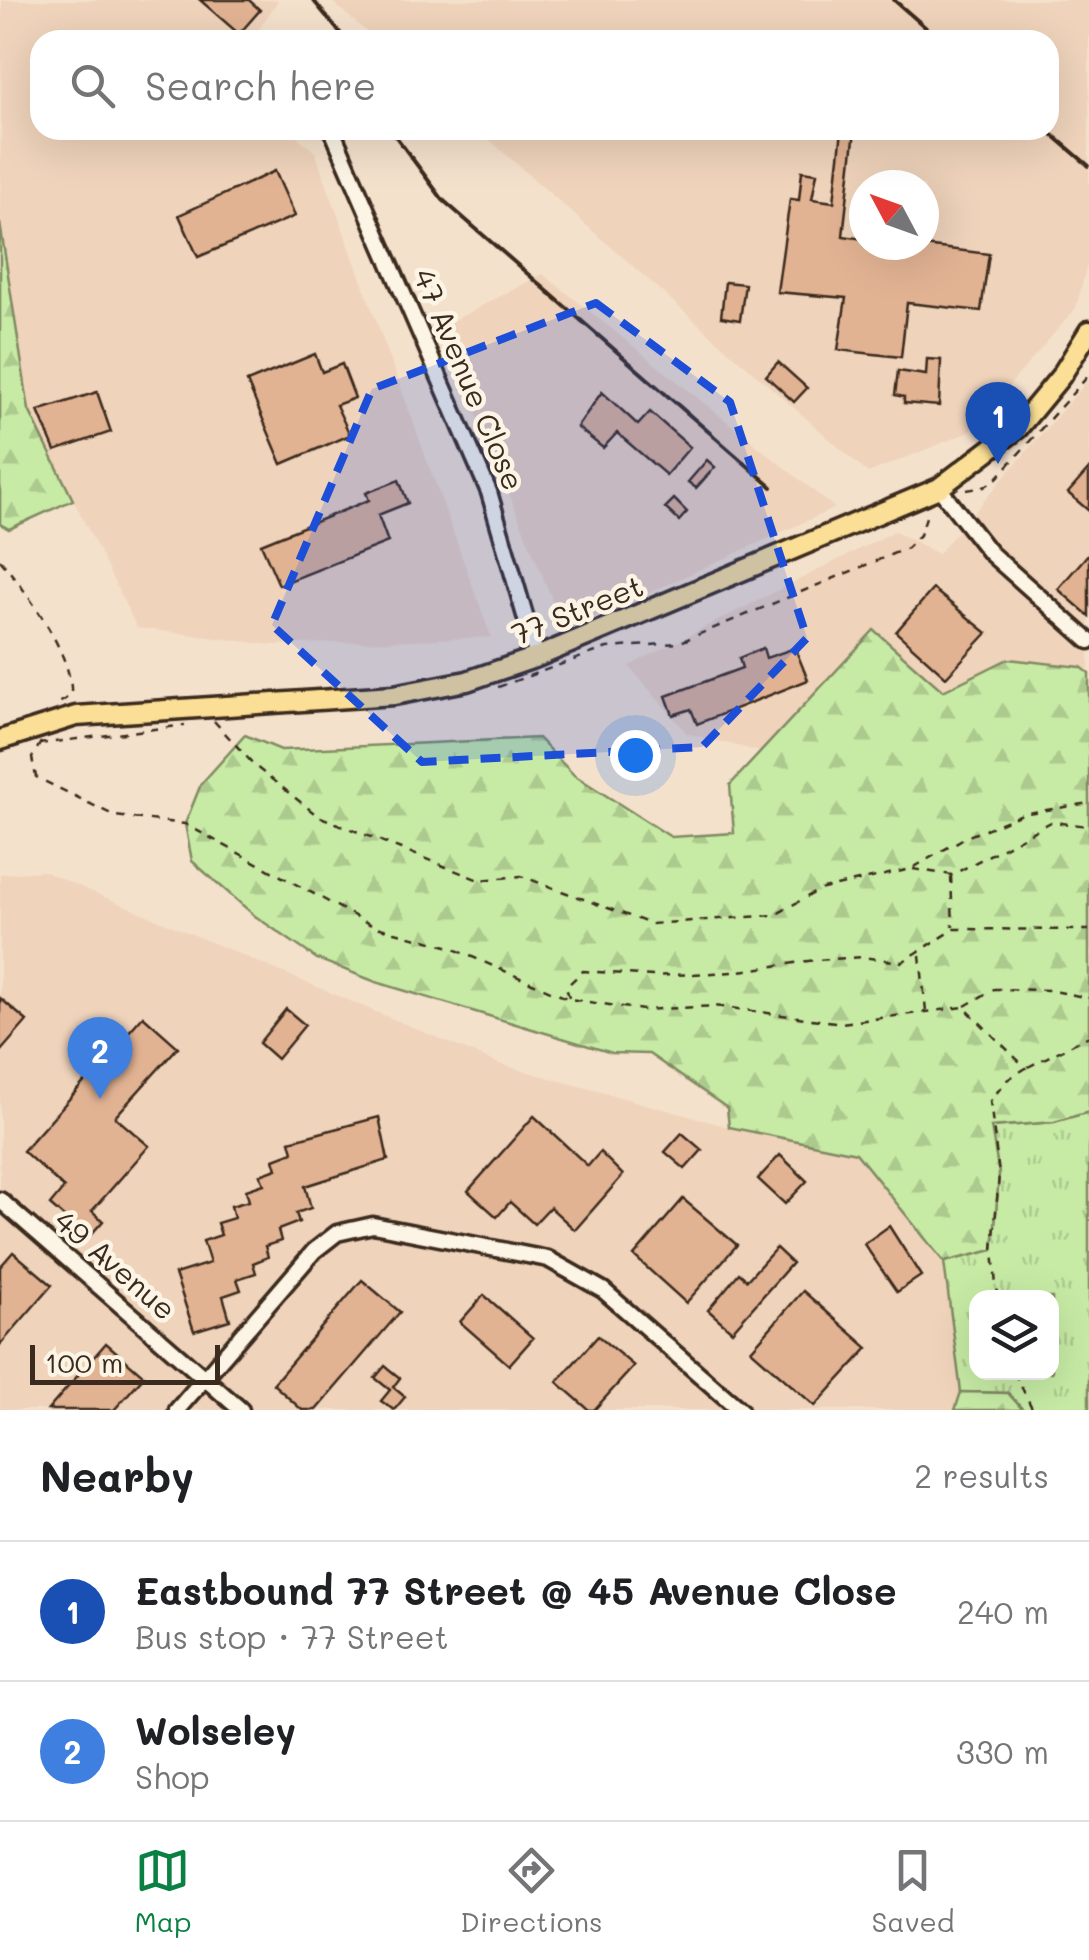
<!DOCTYPE html>
<meta charset="utf-8">
<style>
:root{--surface:#fff;--page:#f6f6f6;--text:#202124;--muted:#757577;--line:#e0e0e0;--accent:#0b8043}
body{margin:0;font-family:Mali,sans-serif;background:var(--page);color:var(--text)}
.controls{position:absolute;right:30px;bottom:30px;display:grid;overflow:hidden;border-radius:20px;box-shadow:0 10px 40px #0002}
.controls button{width:90px;height:90px;display:grid;place-items:center;padding:0;border:0;border-bottom:2px solid var(--line);background:var(--surface);color:var(--text);font:50px sans-serif}
.compass{position:absolute;left:849px;top:170px;width:90px;height:90px;border-radius:50%;background:var(--surface);box-shadow:0 10px 40px #0002;rotate:311deg}
.scale{position:absolute;left:30px;bottom:25px;width:190px;box-sizing:border-box;padding-left:10px;border:5px solid #3b2a1e;border-top:0;font-size:28px;line-height:35px;white-space:nowrap;color:#3b2a1e;-webkit-text-stroke:8px #fcf5e5;paint-order:stroke}
.you{position:absolute;left:635px;top:755px;width:35px;height:35px;margin:-25px;border:8px solid #fff;border-radius:50%;background:#1a73e8;box-shadow:0 0 0 15px #1a73e833}
.badge{display:grid;place-items:center;width:65px;height:65px;border-radius:50%;background:var(--accent);color:#fff;font-size:32px;font-weight:700}
.pin{position:absolute;translate:-50% -82px;filter:drop-shadow(0 2px 5px #0008)}
.pin::after{content:'';position:absolute;top:52px;width:35px;height:30px;background:inherit;clip-path:polygon(0 0,100% 0,50% 100%)}
.list{margin:0;padding:0;list-style:none}
h2{display:flex;justify-content:space-between;align-items:center;height:130px;margin:0;padding:0 40px;font-size:42px}
h2 small{font-size:32px;font-weight:400;color:var(--muted)}
.list li{display:grid;grid-template-columns:65px 1fr auto;gap:30px;align-items:center;box-sizing:border-box;height:140px;padding:0 40px;border-top:2px solid var(--line)}
.list b{display:block;font-size:38px;white-space:nowrap}
.list p{margin:0;font-size:32px;white-space:nowrap;color:var(--muted)}
.list em{font-size:32px;font-style:normal;color:var(--muted)}
.icon{flex:none;width:55px;height:55px;fill:none;stroke:currentColor;stroke-width:2;stroke-linecap:round;stroke-linejoin:round}
.map{position:relative;flex:none;width:1089px;height:1410px;overflow:hidden}
.search{position:absolute;background:var(--surface);box-shadow:0 10px 40px #0002;left:30px;right:30px;top:30px;height:110px;display:flex;align-items:center;gap:25px;box-sizing:border-box;padding:0 35px;border-radius:30px;color:var(--muted);font-size:38px}
.sheet{height:410px;background:var(--surface)}
nav{display:flex;justify-content:space-around;align-items:center;box-sizing:border-box;height:140px;border-top:2px solid var(--line);background:var(--surface);font-size:28px;color:var(--muted)}
nav a{display:grid;justify-items:center;gap:5px}
nav .on{color:var(--accent)}
.map>svg:first-child{display:block}
.built{fill:#efd3bb;fill-rule:evenodd}
.grass{fill:url(#grass-tufts);stroke:#818a62;stroke-width:2.5;fill-rule:evenodd}
.forest{fill:url(#forest-firs);stroke:#818a62;stroke-width:2.5}
.building{fill:#e2b393;stroke:#3b2a1e;stroke-width:2.5}
.lines{fill:none;stroke-linecap:round;stroke-linejoin:round}
.minor-casing{stroke:#3b2a1e;stroke-width:21}
.major-casing{stroke:#3b2a1e;stroke-width:25}
.path{stroke:#3b2a1e;stroke-width:2.5;stroke-dasharray:8 8;stroke-linecap:butt}
.minor{stroke:#fcf5e5;stroke-width:14}
.major{stroke:#fbdf96;stroke-width:18}
.rail{stroke:#3b2a1e;stroke-width:4}
.marked{fill:#1d4ed8;fill-opacity:0.2;stroke:#1d4ed8;stroke-width:8;stroke-dasharray:20 12;stroke-linejoin:round}
.labels{text-anchor:middle;dominant-baseline:central;stroke-width:9;stroke-linejoin:round;paint-order:stroke}
.street-label{font-size:30px;fill:#3b2a1e;stroke:#fcf5e5}
</style>
<div class="map">
<svg width="1089" height="1410" viewBox="0 0 1089 1410">
<defs>
<pattern id="grass-tufts" width="24" height="20" patternUnits="userSpaceOnUse" patternTransform="scale(2.5)"><rect width="24" height="20" fill="#c7eba5"/><path d="M3 7l-1-3M5 7V3M7 7l1-3M15 17l-1-3M17 17v-4M19 17l1-3" fill="none" stroke="#acca8e"/></pattern>
<pattern id="forest-firs" width="22" height="20" patternUnits="userSpaceOnUse" patternTransform="scale(2.5)"><rect width="22" height="20" fill="#c7eba5"/><path d="M5 1l3.5 6h-7zM16 11l3.5 6h-7z" fill="#acca8e"/></pattern>
</defs>
<rect width="100%" height="100%" fill="#f4e1cc"/>
<filter id="ink" filterUnits="userSpaceOnUse"><feTurbulence type="fractalNoise" baseFrequency=".01" numOctaves="2"/><feDisplacementMap in="SourceGraphic" scale="20" xChannelSelector="R" yChannelSelector="G"/><feConvolveMatrix kernelMatrix="1 2 1 2 8 2 1 2 1" color-interpolation-filters="sRGB"/></filter>
<g filter="url(#ink)">
<g class="built">
<path d="M2 0H278L252 40H40V130H290L315 152 491 637 273 645 137 628 29 410 0 223Z"/>
<path d="M330 0H1089V257L1076 308 969 432 868 473 478 130H1049V40H376ZM864 185H924V245H864Z"/>
<path d="M543 274 835 508 565 631 441 327Z"/>
<path d="M1089 379V673L1081 667 1008 659 943 691 874 630 761 752 687 733 629 666 895 531 938 554Z"/>
<path d="M43 871 499 1064 729 1127 856 1152 944 1262 961 1392 955 1410H0V874Z"/>
</g>
<path class="grass" d="M1089 1112V1410H1023L1008 1393 961 1392 944 1262 993 1250 999 1174 991 1127 1054 1122ZM976 1298H1052V1372H976Z"/>
<g class="forest">
<path d="M0 223 29 410 73 500 9 529 0 524Z"/>
<path d="M874 630 943 691 1008 659 1081 667 1089 673V1112L1054 1122 991 1127 999 1174 993 1250 944 1262 856 1153 729 1127 727 1108 649 1054 612 1053 376 982 317 959 255 916 192 861 185 824 201 784 245 735 281 750 538 738 574 775 671 837 734 833 730 785Z"/>
<path d="M961 1392 1008 1393 1023 1410H955Z"/>
</g>
<g class="building">
<path d="M200 0H249L260 10 239 34Z"/>
<path d="M842 130H855L843 236 864 239V245H916L989 254 981 311 907 303 901 357 838 350 846 298 777 292 790 199 799 200 802 171 817 173 812 199 834 202Z"/>
<path d="M275 171 295 216 198 257 179 215Z"/>
<path d="M725 282 745 284 740 320 721 317Z"/>
<path d="M315 354 322 372 342 364 355 398 336 405 350 435 282 464 247 382Z"/>
<path d="M927 359 941 360 939 406 904 403V397L895 395 898 371 926 375Z"/>
<path d="M778 362 807 388 794 402 766 376Z"/>
<path d="M97 392 111 432 55 451 38 411Z"/>
<path d="M602 392 638 425 650 412 690 447 666 475 617 433 603 448 577 427Z"/>
<path d="M707 460 715 467 696 488 688 482Z"/>
<path d="M1089 469V511L1068 493Z"/>
<path d="M399 480 408 503 378 515 388 542 279 585 261 544 369 500 366 493Z"/>
<path d="M674 499 687 512 679 521 665 508Z"/>
<path d="M1089 553V616L1058 589Z"/>
<path d="M933 589 987 633 946 677 896 632Z"/>
<path d="M763 648 766 658 795 648 808 680 697 724 691 709 673 715 666 696 742 668 739 658Z"/>
<path d="M0 998 27 1021 0 1052Z"/>
<path d="M286 1009 305 1025 277 1059 259 1043Z"/>
<path d="M143 1016 178 1047 115 1117 149 1146 92 1211 103 1221 88 1238 50 1205 64 1188 23 1151Z"/>
<path d="M534 1116 588 1166 600 1152 623 1175 575 1230 550 1207 534 1224 510 1202 497 1217 468 1191Z"/>
<path d="M379 1117 388 1160 305 1186 311 1208 296 1213 299 1222 278 1230 281 1241 265 1246 268 1257 253 1263 256 1273 237 1279 241 1290 223 1296 230 1320 194 1331 175 1274 210 1263 203 1241 221 1235 217 1223 234 1218 231 1206 249 1201 246 1190 264 1184 260 1175 277 1169 274 1159 293 1152 290 1141Z"/>
<path d="M682 1133 702 1150 685 1169 665 1152Z"/>
<path d="M780 1155 807 1181 785 1204 758 1179Z"/>
<path d="M683 1199 737 1245 686 1303 634 1256Z"/>
<path d="M889 1226 921 1276 897 1292 864 1244Z"/>
<path d="M776 1248 792 1263 732 1331 708 1310 739 1273 747 1280Z"/>
<path d="M13 1252 52 1285 0 1345V1267Z"/>
<path d="M362 1280 400 1312 316 1410H302L273 1384Z"/>
<path d="M803 1291 868 1348 815 1406 751 1350Z"/>
<path d="M484 1295 533 1338 509 1365 460 1322Z"/>
<path d="M598 1336 634 1366 594 1410H589L557 1382Z"/>
<path d="M106 1343 144 1376 114 1410H48Z"/>
<path d="M385 1366 400 1378 393 1387 405 1397 394 1410 381 1401 390 1390 375 1378Z"/>
</g>
<g class="lines">
<g class="minor-casing">
<g id="minor">
<path d="M332 130 489 492 537 657"/>
<path d="M939 488 990 553 1089 641"/>
<path d="M0 1200 241 1410"/>
<path d="M177 1410 314 1251 337 1233 373 1225 548 1259 603 1290 740 1410"/>
</g>
</g>
<g class="major-casing">
<path id="major" d="M0 740 76 716 394 695 467 681 537 657 939 488 1018 428 1061 376 1089 331"/>
</g>
<g class="path">
<path d="M967 490 984 487 997 478 1089 375"/>
<path d="M0 560C25 589 74 656 71 695L55 706"/>
<path d="M498 687 607 648 678 643 907 548 920 535 927 514"/>
<path d="M214 721 255 766 318 816 479 880 521 876 651 924 775 915 819 890 911 869 964 838 1022 814 1089 803"/>
<path d="M41 742 32 758 36 777 115 816 185 824 373 926 447 946 569 999 643 1010 715 1006 842 1023 964 1007 1026 1068 1007 1080 990 1101 999 1174 993 1250 997 1298"/>
<path d="M39 744 185 725"/>
<path d="M913 869 952 875 1051 822 1089 826"/>
<path d="M951 876 953 927"/>
<path d="M920 955 926 1011"/>
<path d="M569 997 566 987 583 971 653 976 733 972 815 960 862 957 902 962 955 929 1089 930"/>
<path d="M965 1006 994 989 1049 990 1089 998"/>
<path d="M1028 1067 1089 1036"/>
<path d="M1014 1372 1033 1410"/>
</g>
<use href="#minor" class="minor"/>
<use href="#major" class="major"/>
<g class="rail">
<path d="M313 0 346 40"/>
<path d="M894 0 940 40"/>
<path d="M391 130 443 200 772 487"/>
<path d="M1047 130 1089 166"/>
</g>
</g>
</g>
<path class="marked" d="M596 303 730 402 807 638 702 747 422 762 272 625 372 389Z"/>
<g class="labels">
<g class="street-label">
<text transform="translate(470 379) rotate(67)">47 Avenue Close</text>
<text transform="translate(577 609) rotate(-22)">77 Street</text>
<text transform="translate(116 1264) rotate(41)">49 Avenue</text>
</g>
</g>
</svg>
<div class="controls">
<button><svg class="icon" aria-label="layers" viewBox="0 0 24 24"><path d="M12 4l9 5-9 5-9-5zM3 14l9 5 9-5"/></svg></button>
</div>
<svg class="compass" viewBox="-18 -18 36 36"><path d="M0-13l5 13h-10z" fill="#e53935"/><path d="M0 13l5-13h-10z" fill="#757577"/></svg>
<div class="scale">100 m</div>
<div class="you"></div>
<div class="pin badge" style="left:998px;top:464px;background:#1a4fb4">1</div>
<div class="pin badge" style="left:100px;top:1099px;background:#3f7fe0">2</div>
<div class="search"><svg class="icon" aria-label="search" viewBox="0 0 24 24"><circle cx="10" cy="10" r="6"/><path d="M15 15l6 6"/></svg>Search here</div>
</div>
<section class="sheet">
<h2>Nearby<small>2 results</small></h2>
<ul class="list">
<li><span class="badge" style="background:#1a4fb4">1</span><div><b>Eastbound 77 Street @ 45 Avenue Close</b><p>Bus stop · 77 Street</p></div><em>240 m</em></li>
<li><span class="badge" style="background:#3f7fe0">2</span><div><b>Wolseley</b><p>Shop</p></div><em>330 m</em></li>
</ul>
</section>
<nav>
<a class="on"><svg class="icon" aria-label="map" viewBox="0 0 24 24"><path d="M3 6l6-2 6 2 6-2v14l-6 2-6-2-6 2zM9 4v14M15 6v14"/></svg>Map</a>
<a><svg class="icon" aria-label="directions" viewBox="0 0 24 24"><path d="M12 3l9 9-9 9-9-9zM9 14v-3h6M13 9l2 2-2 2"/></svg>Directions</a>
<a><svg class="icon" aria-label="saved" viewBox="0 0 24 24"><path d="M7 4h10v16l-5-4-5 4z"/></svg>Saved</a>
</nav>
